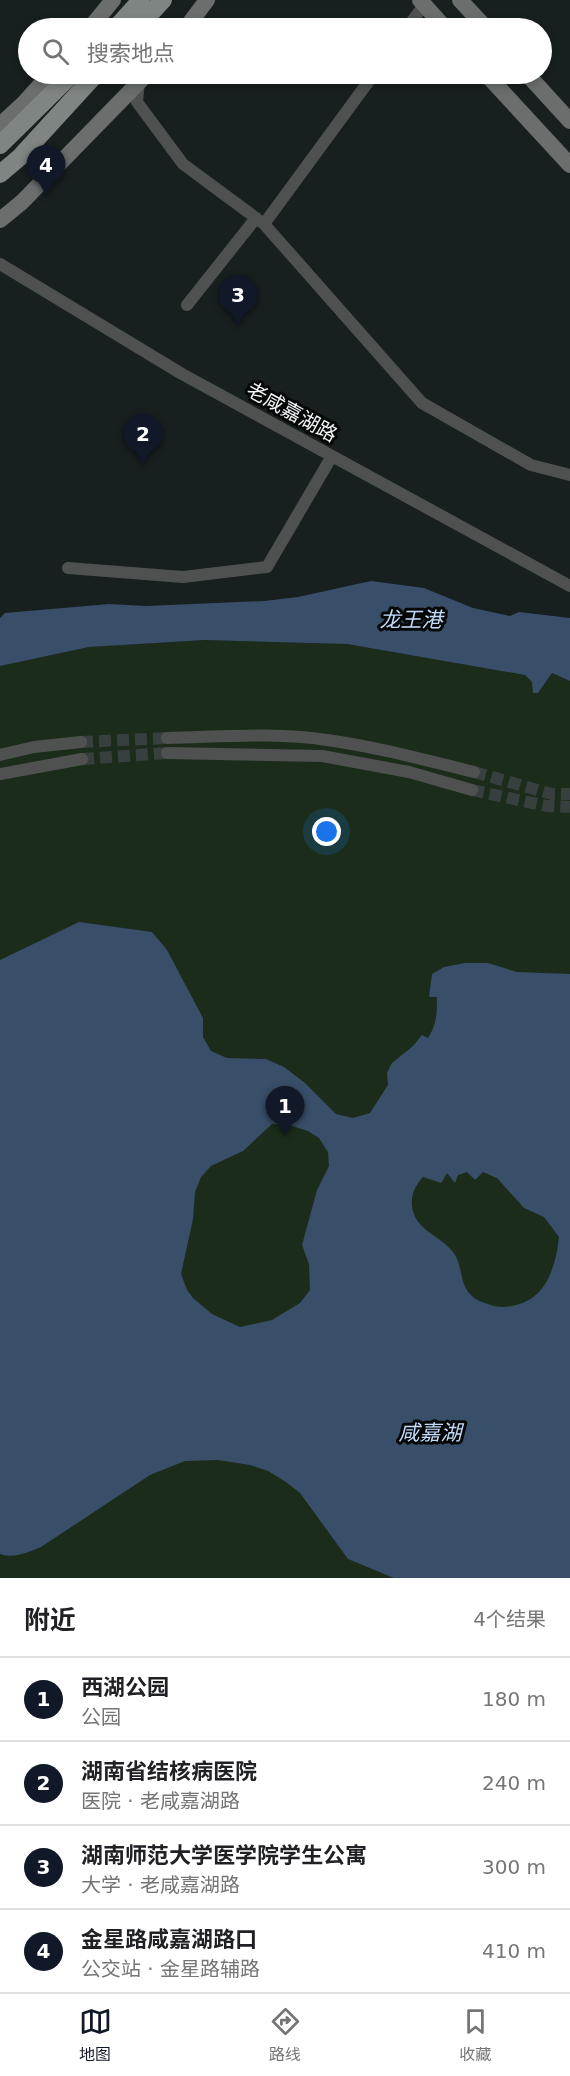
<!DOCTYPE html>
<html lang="zh">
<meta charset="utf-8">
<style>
:root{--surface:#fff;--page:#f2f2f2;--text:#202124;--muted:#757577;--line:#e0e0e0;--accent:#111827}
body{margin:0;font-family:"DejaVu Sans","Noto Sans SC",sans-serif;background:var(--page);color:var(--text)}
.you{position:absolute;left:327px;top:832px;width:21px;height:21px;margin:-15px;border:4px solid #fff;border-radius:50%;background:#1a73e8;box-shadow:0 0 0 9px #1a73e833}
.badge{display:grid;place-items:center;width:39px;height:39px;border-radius:50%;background:var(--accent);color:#fff;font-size:20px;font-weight:700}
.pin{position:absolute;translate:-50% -50px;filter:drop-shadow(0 2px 3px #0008)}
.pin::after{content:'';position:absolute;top:32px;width:21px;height:18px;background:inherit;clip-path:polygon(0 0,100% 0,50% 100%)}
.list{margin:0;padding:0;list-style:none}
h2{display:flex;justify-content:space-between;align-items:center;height:78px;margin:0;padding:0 24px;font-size:26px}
h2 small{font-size:20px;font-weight:400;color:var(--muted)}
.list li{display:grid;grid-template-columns:39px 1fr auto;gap:18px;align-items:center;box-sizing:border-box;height:84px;padding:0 24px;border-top:2px solid var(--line)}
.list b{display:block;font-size:22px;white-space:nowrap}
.list p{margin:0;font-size:20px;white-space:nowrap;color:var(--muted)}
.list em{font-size:20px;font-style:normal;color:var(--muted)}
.icon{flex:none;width:33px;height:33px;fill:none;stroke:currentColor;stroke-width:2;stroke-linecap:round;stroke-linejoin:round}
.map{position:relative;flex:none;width:570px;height:1578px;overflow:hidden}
.search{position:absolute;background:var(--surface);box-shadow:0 3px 9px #0003;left:18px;right:18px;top:18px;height:66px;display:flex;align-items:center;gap:15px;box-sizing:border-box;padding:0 21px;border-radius:33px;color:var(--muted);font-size:22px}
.sheet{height:414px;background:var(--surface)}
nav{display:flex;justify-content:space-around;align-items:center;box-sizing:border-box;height:84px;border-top:2px solid var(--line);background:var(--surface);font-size:16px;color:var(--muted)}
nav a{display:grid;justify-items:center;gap:3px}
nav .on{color:var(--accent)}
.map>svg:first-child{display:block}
.green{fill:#1b2d1a}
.water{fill:#384e69;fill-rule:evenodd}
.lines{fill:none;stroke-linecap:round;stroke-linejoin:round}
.street-tunnel{stroke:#383f3f;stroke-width:12;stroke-dasharray:12 6;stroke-linecap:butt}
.street{stroke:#4e5150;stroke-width:12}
.secondary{stroke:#6a6f6d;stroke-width:16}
.primary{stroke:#7f8583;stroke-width:18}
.labels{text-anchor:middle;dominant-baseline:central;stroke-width:6;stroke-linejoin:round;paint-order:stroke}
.street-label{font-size:20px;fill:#f0f5f5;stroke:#060808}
.water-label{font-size:21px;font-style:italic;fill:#c3dbfa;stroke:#060808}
</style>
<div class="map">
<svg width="570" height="1578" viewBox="0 0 570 1578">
<rect width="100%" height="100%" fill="#181f1f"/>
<path class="green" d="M205 640 346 644 525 675 532 682 534 693H538L552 673 570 681V1578H0V666L89 647Z"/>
<g class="water">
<path d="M371 581 424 588 473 608 510 616 519 612 570 618V681L552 673 538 693H533L532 682 525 675 347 644 205 640 89 647 0 666V618L5 613 109 604 146 606 264 601 298 597Z"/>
<path d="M79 922 152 932 167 950 203 1018V1037L211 1051 227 1058 266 1059 284 1067 305 1083 336 1114 353 1118 370 1113 388 1085 387 1073 392 1063 413 1046 422 1035 428 1038C437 1024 437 1013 437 997H429L432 974 444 967 465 963H488L517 972 570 974V1578H394L348 1559 300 1493 286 1482 268 1471 250 1465 218 1460 185 1461 150 1475 41 1547C29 1552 13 1559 0 1554V960ZM272 1124 289 1125 308 1131 319 1138 328 1152 329 1166 317 1190 302 1245 309 1264 310 1290 300 1303 272 1320 240 1327 212 1314 193 1298 187 1290 181 1274 193 1219 195 1192 201 1177 211 1166 243 1151ZM467 1172 475 1180 483 1172 497 1178 524 1208 544 1217 559 1237C556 1265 547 1298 516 1305 508 1307 503 1308 494 1306 485 1303 476 1301 470 1294 459 1283 463 1264 453 1252 439 1234 415 1231 412 1206 411 1194 415 1186 423 1177L441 1183 447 1173 455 1183 458 1175Z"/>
</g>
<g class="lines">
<g class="street-tunnel">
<path d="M81 742 167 738"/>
<path d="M82 759 167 753"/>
<path d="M474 772 552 794H570"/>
<path d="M472 790 547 806 570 807"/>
</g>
<g class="street">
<path d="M407 28 424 5"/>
<path d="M139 81 137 102 183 164 264 224 422 403 531 465 570 475"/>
<path d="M264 224 374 74"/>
<path d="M0 264 182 374 570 586"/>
<path d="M187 305 256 218"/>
<path d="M68 568 183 577 267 567 332 456"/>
<path d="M167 738C220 737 274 732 327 740 377 747 425 760 474 772"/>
<path d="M167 753 322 756 409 772 472 790"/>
<path d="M0 755 34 747 81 742"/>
<path d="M0 774 82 759"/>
</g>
<g class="secondary">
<path d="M420 0 445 28"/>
<path d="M460 0 486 28"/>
<path d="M90 28 113 0"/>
<path d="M186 28 207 0"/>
<path d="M486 74 570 165"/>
<path d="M527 74 570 121"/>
<path d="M0 125 23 104 50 74"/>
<path d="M0 220 22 202 147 74"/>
</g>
<g class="primary">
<path d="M116 28 141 0"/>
<path d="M137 28 163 0"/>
<path d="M0 145 72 74"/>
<path d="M0 174 20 157 96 74"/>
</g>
</g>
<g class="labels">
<g class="street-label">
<text transform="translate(292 412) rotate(29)">老咸嘉湖路</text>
</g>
<g class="water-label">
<text x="411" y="620">龙王港</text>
<text x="430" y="1433">咸嘉湖</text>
</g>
</g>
</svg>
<div class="you"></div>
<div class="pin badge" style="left:285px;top:1136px">1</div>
<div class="pin badge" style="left:143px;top:464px">2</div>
<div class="pin badge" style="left:238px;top:325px">3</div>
<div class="pin badge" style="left:46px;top:195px">4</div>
<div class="search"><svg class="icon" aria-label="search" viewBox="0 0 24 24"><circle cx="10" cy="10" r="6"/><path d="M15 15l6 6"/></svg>搜索地点</div>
</div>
<section class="sheet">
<h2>附近<small>4个结果</small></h2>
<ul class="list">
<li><span class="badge">1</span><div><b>西湖公园</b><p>公园</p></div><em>180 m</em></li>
<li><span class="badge">2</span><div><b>湖南省结核病医院</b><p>医院 · 老咸嘉湖路</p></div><em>240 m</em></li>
<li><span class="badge">3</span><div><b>湖南师范大学医学院学生公寓</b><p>大学 · 老咸嘉湖路</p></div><em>300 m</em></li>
<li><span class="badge">4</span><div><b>金星路咸嘉湖路口</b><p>公交站 · 金星路辅路</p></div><em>410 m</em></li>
</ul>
</section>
<nav>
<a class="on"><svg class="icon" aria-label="map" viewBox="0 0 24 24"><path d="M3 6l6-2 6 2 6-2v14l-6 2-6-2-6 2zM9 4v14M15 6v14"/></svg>地图</a>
<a><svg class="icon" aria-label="directions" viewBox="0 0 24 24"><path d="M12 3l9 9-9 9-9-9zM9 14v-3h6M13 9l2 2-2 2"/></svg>路线</a>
<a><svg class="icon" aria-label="saved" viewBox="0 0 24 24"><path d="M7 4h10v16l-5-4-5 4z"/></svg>收藏</a>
</nav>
